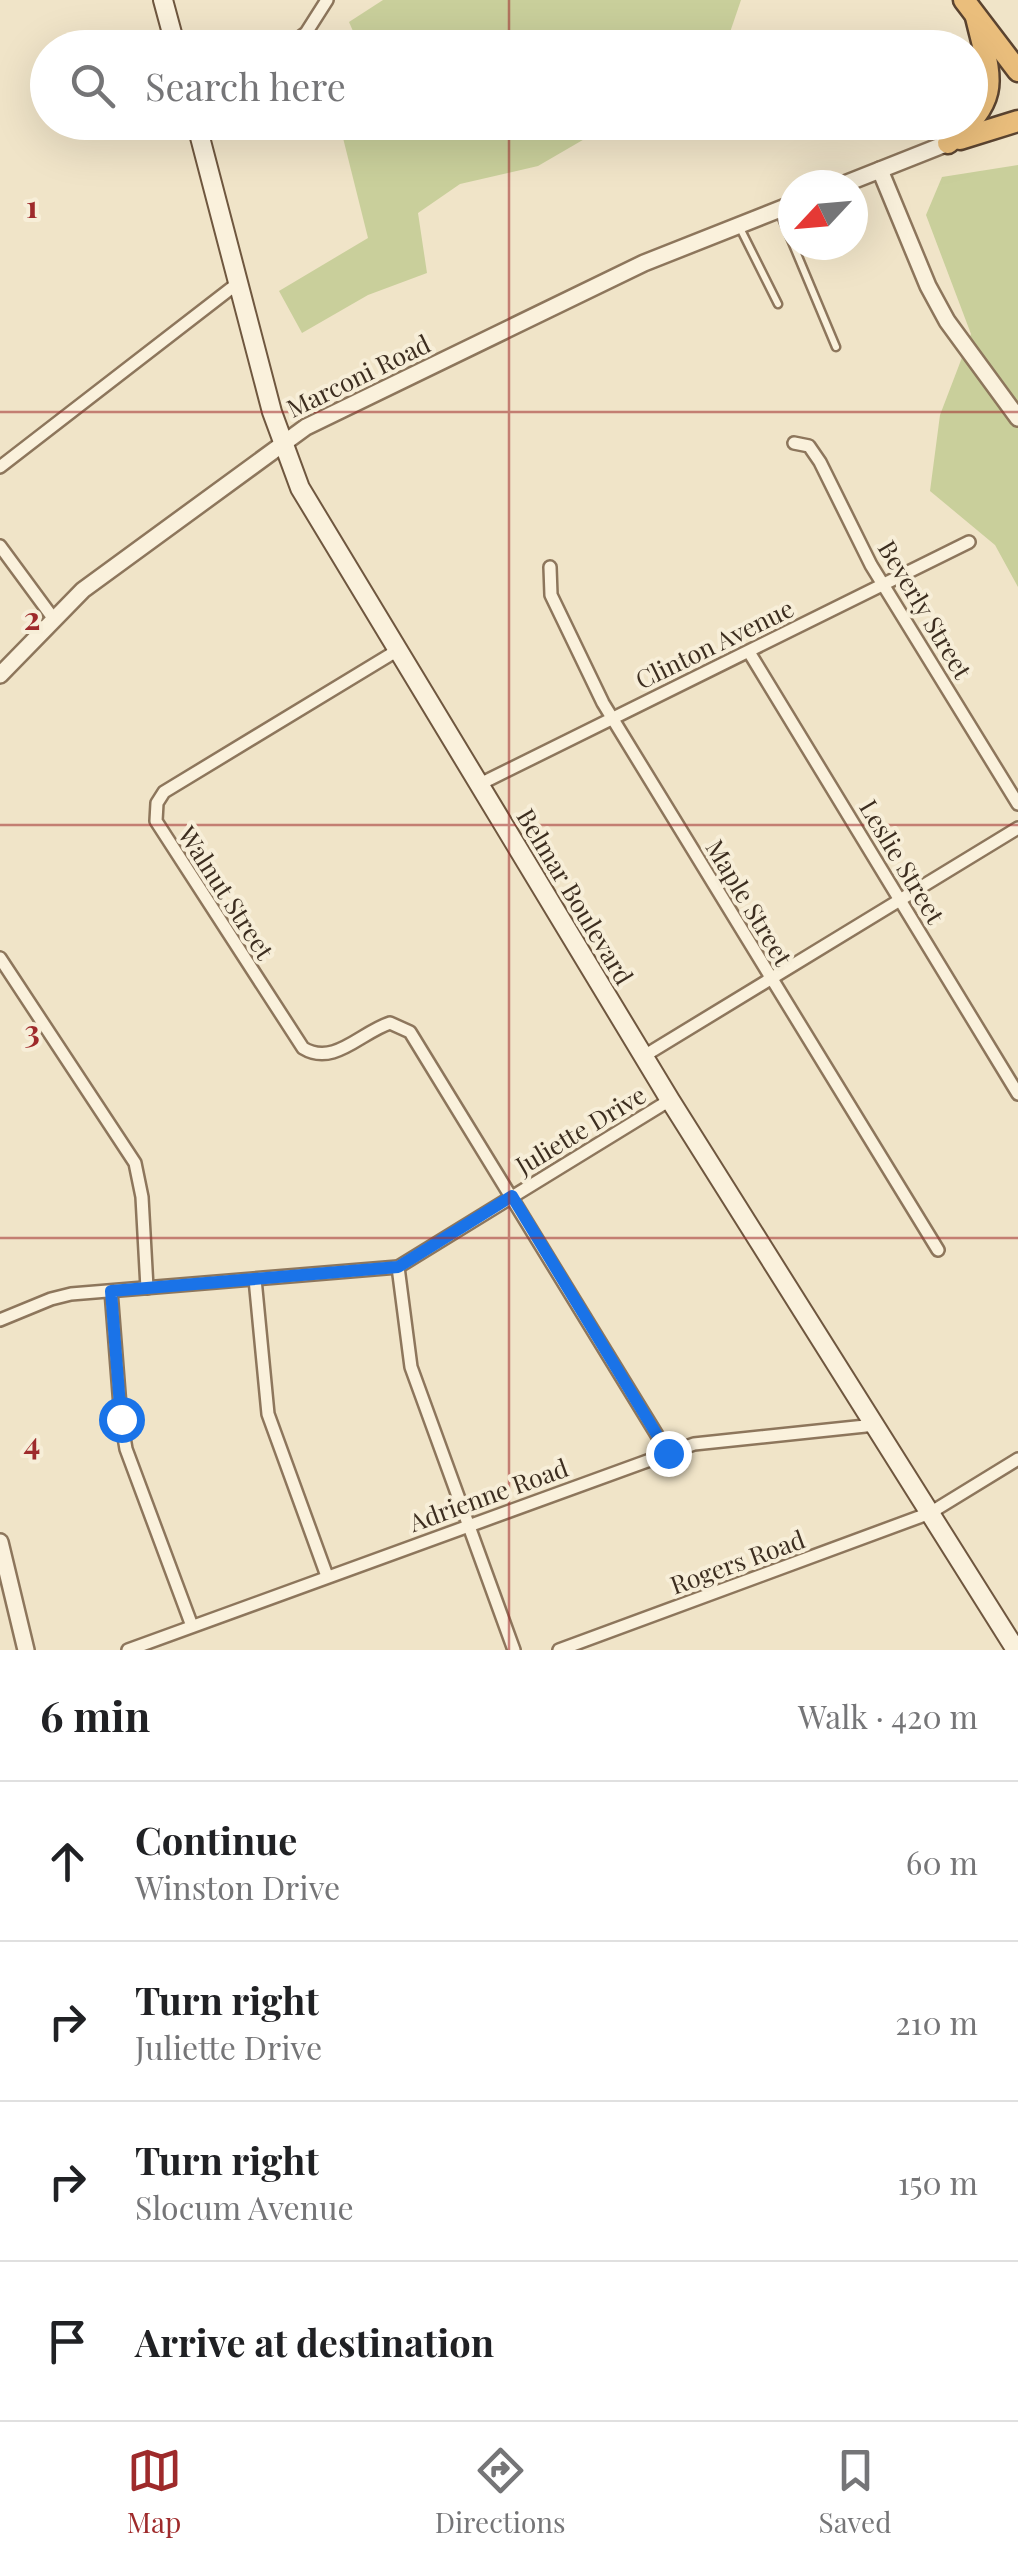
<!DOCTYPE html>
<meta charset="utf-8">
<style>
:root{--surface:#fff;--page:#f6f6f6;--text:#202124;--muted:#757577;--line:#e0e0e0;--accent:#9e2a2b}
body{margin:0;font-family:"Playfair Display",serif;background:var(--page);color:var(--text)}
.compass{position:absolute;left:778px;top:170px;width:90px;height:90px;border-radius:50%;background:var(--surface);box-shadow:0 10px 40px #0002;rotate:244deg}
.stop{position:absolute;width:30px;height:30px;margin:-22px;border:8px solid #1a73e8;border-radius:50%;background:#fff}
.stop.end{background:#1a73e8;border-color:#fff;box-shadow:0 2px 10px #0008}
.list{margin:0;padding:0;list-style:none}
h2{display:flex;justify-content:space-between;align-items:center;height:130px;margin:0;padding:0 40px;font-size:42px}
h2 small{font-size:32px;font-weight:400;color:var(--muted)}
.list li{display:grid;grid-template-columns:65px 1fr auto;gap:30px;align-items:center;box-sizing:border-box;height:160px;padding:0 40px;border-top:2px solid var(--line)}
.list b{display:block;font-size:38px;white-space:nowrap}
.list p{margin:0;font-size:32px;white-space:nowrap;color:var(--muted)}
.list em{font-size:32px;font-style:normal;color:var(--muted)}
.icon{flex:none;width:55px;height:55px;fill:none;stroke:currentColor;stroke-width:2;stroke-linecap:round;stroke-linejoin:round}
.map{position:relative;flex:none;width:1018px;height:1650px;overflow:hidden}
.search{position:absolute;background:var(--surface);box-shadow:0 10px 40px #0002;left:30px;right:30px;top:30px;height:110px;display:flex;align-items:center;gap:25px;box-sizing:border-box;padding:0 35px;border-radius:55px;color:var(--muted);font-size:38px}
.sheet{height:770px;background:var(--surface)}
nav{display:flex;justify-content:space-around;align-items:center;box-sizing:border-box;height:140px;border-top:2px solid var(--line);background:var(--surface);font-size:28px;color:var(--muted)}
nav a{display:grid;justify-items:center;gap:5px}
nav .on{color:var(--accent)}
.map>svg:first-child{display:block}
.green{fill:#c9cf9b}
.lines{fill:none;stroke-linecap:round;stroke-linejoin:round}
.service-casing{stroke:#8d765c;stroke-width:11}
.minor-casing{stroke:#8d765c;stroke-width:16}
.tertiary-casing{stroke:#8d765c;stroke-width:20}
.secondary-casing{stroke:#6f573f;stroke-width:22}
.trunk-casing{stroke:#5b4430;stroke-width:25}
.service{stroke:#faf1dc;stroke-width:6}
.minor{stroke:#faf1dc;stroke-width:11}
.tertiary{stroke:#faf1dc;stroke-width:15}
.secondary{stroke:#faf1dc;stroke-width:18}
.trunk{stroke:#eabe7c;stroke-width:20}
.route{stroke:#1a73e8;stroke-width:12}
.grid{fill:none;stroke:#9e2a2b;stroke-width:2.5;stroke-opacity:0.55}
.labels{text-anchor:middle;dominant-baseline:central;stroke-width:8;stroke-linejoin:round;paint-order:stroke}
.street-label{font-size:25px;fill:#3d2e20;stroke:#f7eed8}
.grid-label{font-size:32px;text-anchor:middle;font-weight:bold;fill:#9e2a2b;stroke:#f7eed8;stroke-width:8;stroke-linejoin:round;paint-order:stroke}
</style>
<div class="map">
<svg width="1018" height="1650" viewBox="0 0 1018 1650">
<rect width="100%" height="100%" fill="#f0e4c8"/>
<g class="green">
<path d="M383 0H741L725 47H360L349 22Z"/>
<path d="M343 122H612V123L538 166 460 184 418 213 427 273 368 295 302 333 279 291 368 238 340 126Z"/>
<path d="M1018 165V587L995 545 930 491 940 415 971 334 926 215 942 177Z"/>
</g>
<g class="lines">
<g class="service-casing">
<g id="service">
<path d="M81 129 121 126 183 131 194 129"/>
<path d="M779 211 836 347"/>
<path d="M739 226 778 304"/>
</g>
</g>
<g class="minor-casing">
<g id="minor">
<path d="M286 48 306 33 327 0"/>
<path d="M794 443 809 446 820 462 871 565 1018 804"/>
<path d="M0 467 238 283"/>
<path d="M0 546 53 618"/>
<path d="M550 567 551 595 603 703 938 1250"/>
<path d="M398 650 164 792 157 803 156 821 303 1048C334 1067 361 1032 390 1023L410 1032 668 1453"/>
<path d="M749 652 1018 1094"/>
<path d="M480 784 969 542"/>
<path d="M0 958 135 1163 142 1197 147 1288"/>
<path d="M644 1056 1018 828"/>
<path d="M398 1267 411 1367 514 1650"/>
<path d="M255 1279 268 1414 327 1576"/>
<path d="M111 1291 121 1419 126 1449 192 1626"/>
<path d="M0 1320 51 1299 71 1294 398 1267 670 1100"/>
<path d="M128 1650 694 1444 875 1425"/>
<path d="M559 1650 930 1513 1018 1459"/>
</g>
</g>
<g class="tertiary-casing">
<g id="tertiary">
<path d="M880 170 928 286 947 321 1018 418"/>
<path d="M842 185 948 143"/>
<path d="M0 675 83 590 306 427 644 263 793 204"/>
<path d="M0 1542 26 1650"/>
</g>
</g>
<g class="secondary-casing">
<g id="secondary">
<path d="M163 0 176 48"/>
<path d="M196 122 272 412 300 488 670 1100 1016 1650"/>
</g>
</g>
<g class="trunk-casing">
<g id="trunk">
<path d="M964 0 1018 71"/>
<path d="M960 139 1018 121"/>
<path d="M948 143C1003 97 991 80 976 17"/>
</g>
</g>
<use href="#service" class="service"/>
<use href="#minor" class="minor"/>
<use href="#tertiary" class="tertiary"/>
<use href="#secondary" class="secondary"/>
<use href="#trunk" class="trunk"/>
</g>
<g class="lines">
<path class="route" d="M121 1419 111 1291 398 1267 512 1196 668 1453"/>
</g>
<path class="grid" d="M509 0V48M509 122V1650M0 412H1018M0 825H1018M0 1238H1018"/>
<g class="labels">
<g class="street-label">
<text transform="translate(358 375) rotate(-26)">Marconi Road</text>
<text transform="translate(926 609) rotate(59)">Beverly Street</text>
<text transform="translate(714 643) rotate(-26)">Clinton Avenue</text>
<text transform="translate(903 861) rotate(59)">Leslie Street</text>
<text transform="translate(227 892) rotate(57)">Walnut Street</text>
<text transform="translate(576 896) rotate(59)">Belmar Boulevard</text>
<text transform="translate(750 902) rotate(59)">Maple Street</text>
<text transform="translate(580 1129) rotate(-31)">Juliette Drive</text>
<text transform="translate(488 1494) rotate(-20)">Adrienne Road</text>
<text transform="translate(737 1561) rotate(-20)">Rogers Road</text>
</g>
</g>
<g class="grid-label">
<text x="32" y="218">1</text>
<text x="32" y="630">2</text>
<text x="32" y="1043">3</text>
<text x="32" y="1455">4</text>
</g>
</svg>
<svg class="compass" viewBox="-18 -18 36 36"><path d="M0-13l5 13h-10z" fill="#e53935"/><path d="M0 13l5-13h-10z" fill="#757577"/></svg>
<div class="stop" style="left:121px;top:1419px"></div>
<div class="stop end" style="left:668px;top:1453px"></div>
<div class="search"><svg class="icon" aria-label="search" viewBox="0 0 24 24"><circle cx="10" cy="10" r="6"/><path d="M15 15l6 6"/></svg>Search here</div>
</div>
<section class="sheet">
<h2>6 min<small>Walk · 420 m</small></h2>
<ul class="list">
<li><svg class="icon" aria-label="ahead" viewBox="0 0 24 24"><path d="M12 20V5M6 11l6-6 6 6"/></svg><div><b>Continue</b><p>Winston Drive</p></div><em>60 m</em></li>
<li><svg class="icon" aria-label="right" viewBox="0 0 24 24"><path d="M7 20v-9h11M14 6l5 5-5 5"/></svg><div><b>Turn right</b><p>Juliette Drive</p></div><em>210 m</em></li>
<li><svg class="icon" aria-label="right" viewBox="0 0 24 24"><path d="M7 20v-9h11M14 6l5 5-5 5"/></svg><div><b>Turn right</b><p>Slocum Avenue</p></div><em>150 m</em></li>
<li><svg class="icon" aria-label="arrive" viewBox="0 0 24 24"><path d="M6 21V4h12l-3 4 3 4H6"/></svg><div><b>Arrive at destination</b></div></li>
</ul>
</section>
<nav>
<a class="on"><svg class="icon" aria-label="map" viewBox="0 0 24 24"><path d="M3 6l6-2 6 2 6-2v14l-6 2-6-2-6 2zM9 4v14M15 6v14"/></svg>Map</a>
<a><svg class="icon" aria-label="directions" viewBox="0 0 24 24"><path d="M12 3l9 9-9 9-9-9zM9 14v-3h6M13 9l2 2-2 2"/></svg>Directions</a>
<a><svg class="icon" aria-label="saved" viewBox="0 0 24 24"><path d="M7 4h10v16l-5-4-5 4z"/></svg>Saved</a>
</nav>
